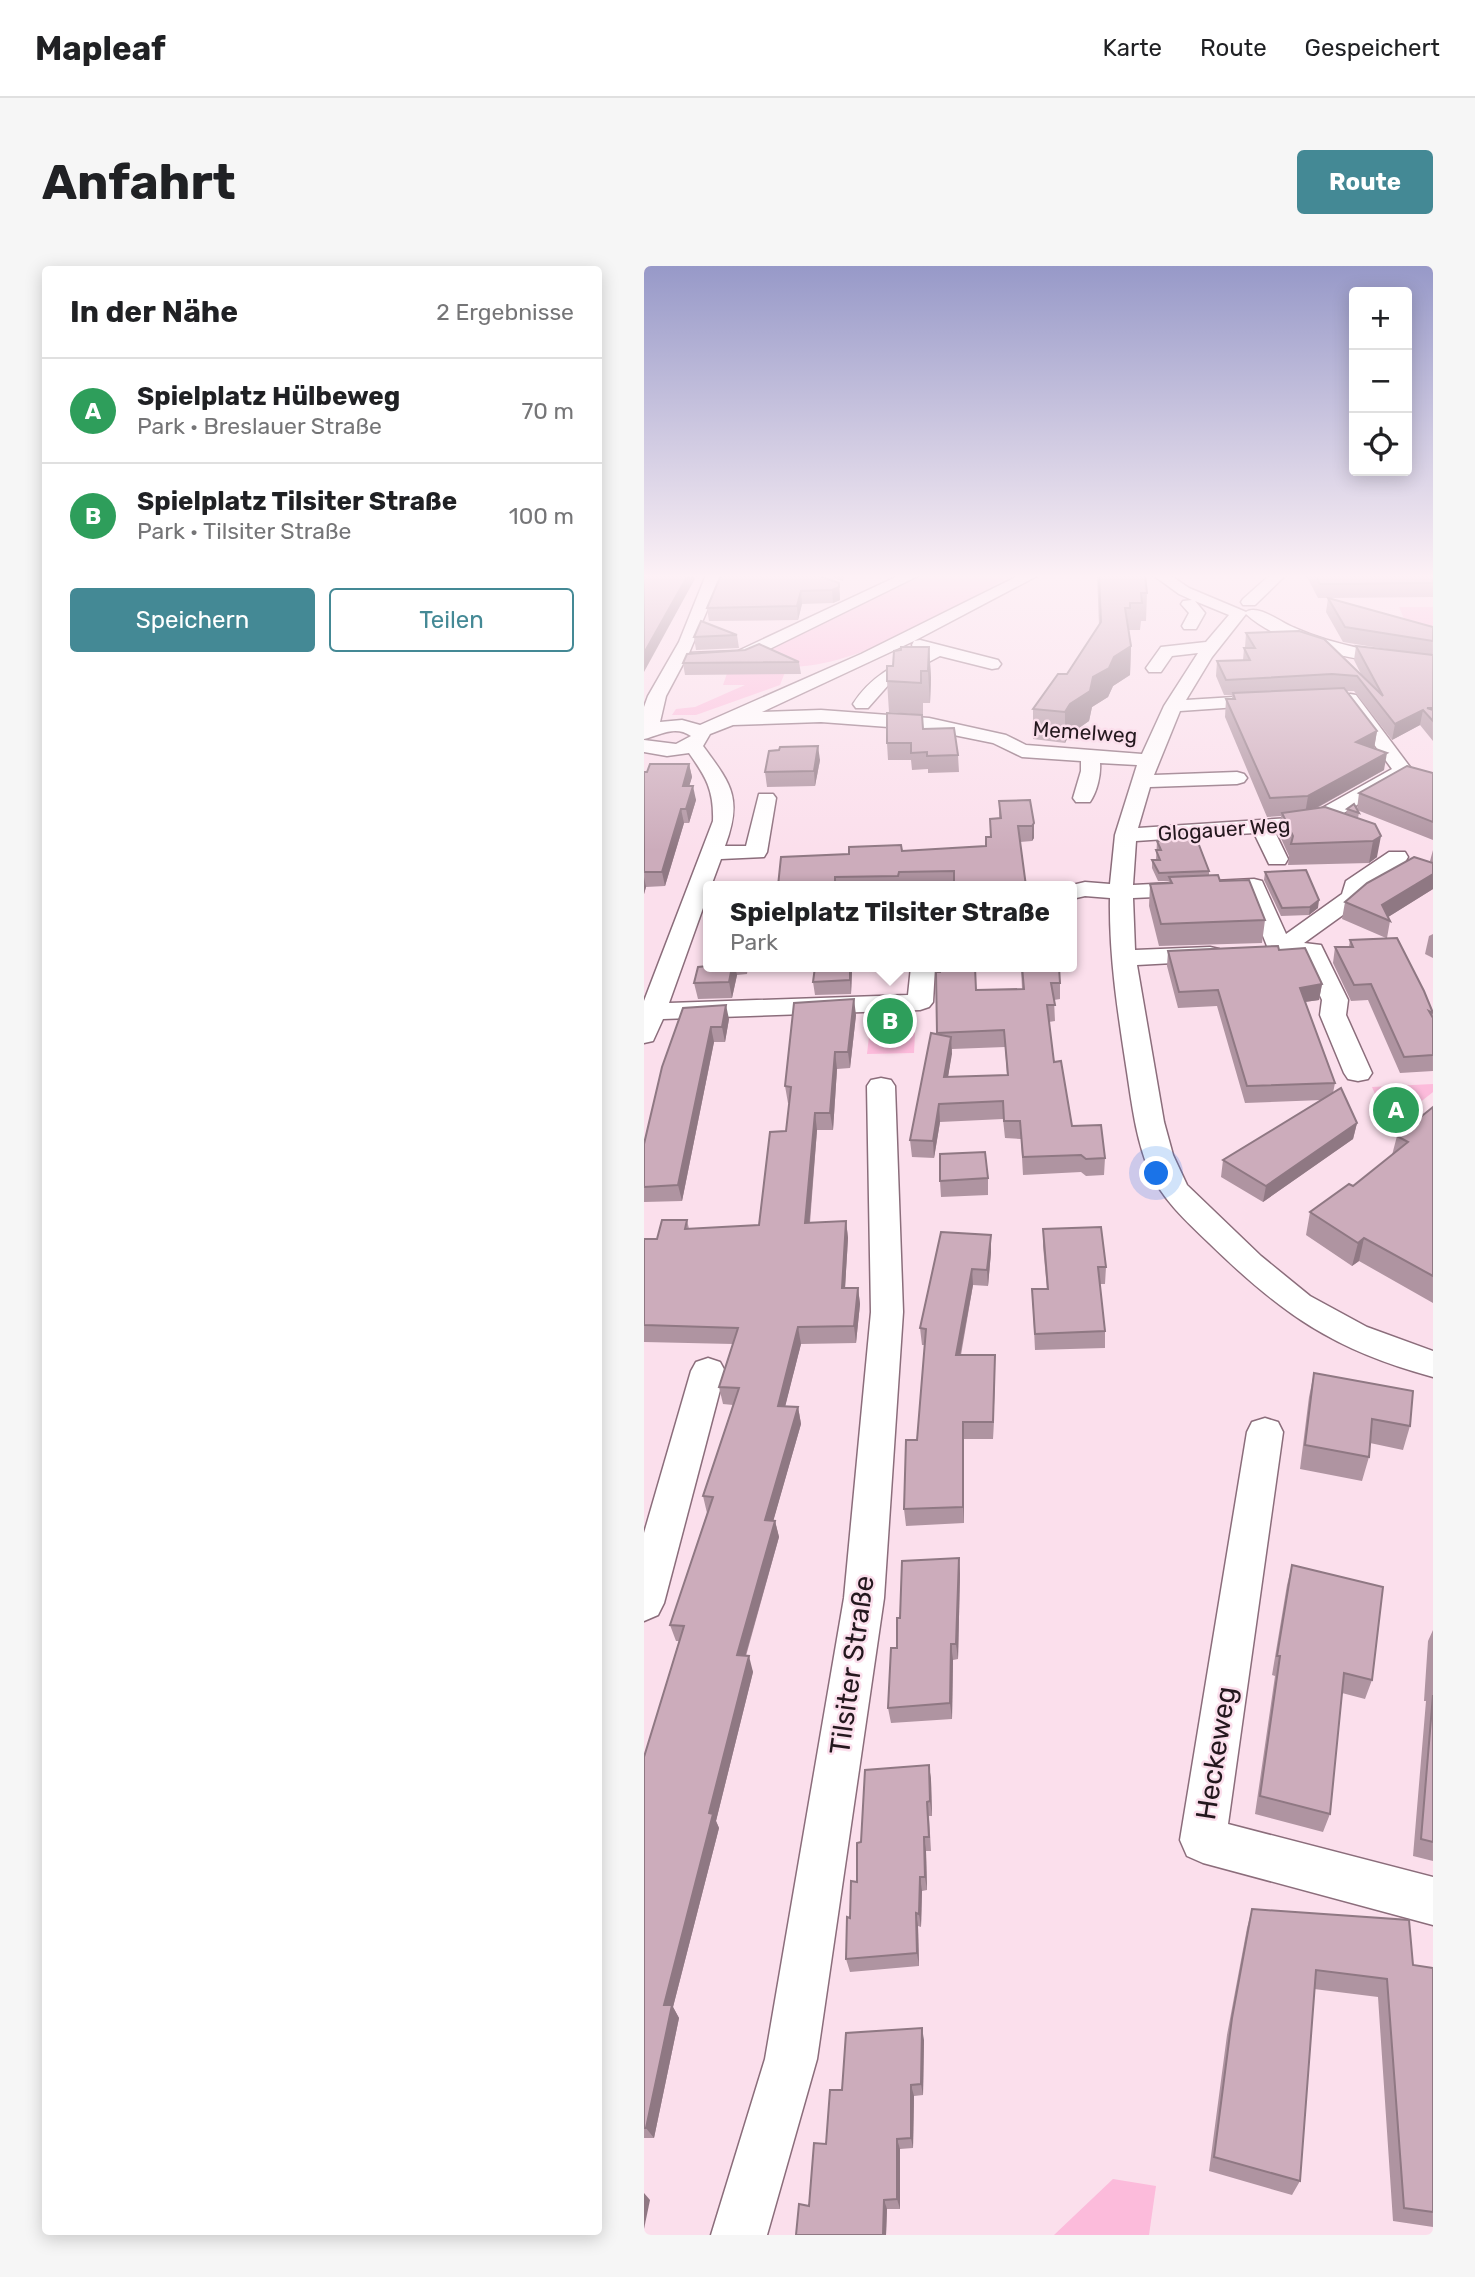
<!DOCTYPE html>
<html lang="de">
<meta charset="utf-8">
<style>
:root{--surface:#fff;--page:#f6f6f6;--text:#202124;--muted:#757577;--line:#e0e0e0;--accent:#448995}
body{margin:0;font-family:Rubik,sans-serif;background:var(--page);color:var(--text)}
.controls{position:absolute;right:21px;top:21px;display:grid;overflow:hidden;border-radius:7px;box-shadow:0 4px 18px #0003}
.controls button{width:63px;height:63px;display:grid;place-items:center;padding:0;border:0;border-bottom:2px solid var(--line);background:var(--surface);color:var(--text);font:35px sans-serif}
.you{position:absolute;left:513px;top:908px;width:24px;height:24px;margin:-18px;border:5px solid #fff;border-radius:50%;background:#1a73e8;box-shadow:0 0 0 10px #1a73e833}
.badge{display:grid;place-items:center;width:46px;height:46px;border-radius:50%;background:var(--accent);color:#fff;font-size:23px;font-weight:700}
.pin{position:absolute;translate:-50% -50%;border:4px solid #fff;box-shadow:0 2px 7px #0006}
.popup{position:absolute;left:59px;top:615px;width:374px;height:91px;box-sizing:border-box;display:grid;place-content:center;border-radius:7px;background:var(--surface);filter:drop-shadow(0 2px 5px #0005);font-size:23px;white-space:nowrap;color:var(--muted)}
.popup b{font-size:26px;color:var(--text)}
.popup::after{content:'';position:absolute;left:50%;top:100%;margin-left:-14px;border:14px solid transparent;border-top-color:var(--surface)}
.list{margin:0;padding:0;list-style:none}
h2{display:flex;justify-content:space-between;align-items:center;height:91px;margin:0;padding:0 28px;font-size:30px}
h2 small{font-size:23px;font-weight:400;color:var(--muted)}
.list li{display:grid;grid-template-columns:46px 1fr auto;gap:21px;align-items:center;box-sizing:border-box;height:105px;padding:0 28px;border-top:2px solid var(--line)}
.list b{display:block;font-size:26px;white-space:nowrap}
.list p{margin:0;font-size:23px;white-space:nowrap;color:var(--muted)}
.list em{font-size:23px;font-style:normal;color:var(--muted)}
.actions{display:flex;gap:14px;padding:21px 28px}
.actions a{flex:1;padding:16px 0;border:2px solid var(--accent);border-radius:7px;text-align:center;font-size:24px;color:var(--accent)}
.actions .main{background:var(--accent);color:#fff}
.icon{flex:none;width:38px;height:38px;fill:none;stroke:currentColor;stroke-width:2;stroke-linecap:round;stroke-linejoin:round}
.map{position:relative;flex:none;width:789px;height:1969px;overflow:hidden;border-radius:7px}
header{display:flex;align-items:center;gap:42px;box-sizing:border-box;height:98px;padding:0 35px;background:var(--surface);border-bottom:2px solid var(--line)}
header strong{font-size:33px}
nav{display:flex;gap:38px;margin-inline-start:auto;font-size:24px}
.intro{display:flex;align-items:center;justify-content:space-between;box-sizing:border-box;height:168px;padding:0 42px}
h1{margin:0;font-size:49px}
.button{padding:18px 32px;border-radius:7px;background:var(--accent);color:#fff;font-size:24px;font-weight:700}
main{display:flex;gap:42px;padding:0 42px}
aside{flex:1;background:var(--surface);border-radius:7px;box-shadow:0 4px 18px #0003}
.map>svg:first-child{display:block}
.green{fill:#fcbbdb}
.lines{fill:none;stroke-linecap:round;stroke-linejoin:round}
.minor-casing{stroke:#8b6d7b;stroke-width:3}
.minor{fill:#fff;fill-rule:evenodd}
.wall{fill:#af94a1;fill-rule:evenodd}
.shaded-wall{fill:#8f7883}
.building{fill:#ccacbb;stroke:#8f7883;stroke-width:2}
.labels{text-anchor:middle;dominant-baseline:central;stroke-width:5;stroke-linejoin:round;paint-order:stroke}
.far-street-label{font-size:21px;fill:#24181e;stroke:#fbdfec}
.near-street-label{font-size:28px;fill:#24181e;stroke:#fbdfec}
</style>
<header>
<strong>Mapleaf</strong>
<nav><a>Karte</a><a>Route</a><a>Gespeichert</a></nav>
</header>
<div class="intro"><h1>Anfahrt</h1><a class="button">Route</a></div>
<main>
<aside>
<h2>In der Nähe<small>2 Ergebnisse</small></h2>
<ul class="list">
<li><span class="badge" style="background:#2e9e5b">A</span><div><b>Spielplatz Hülbeweg</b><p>Park · Breslauer Straße</p></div><em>70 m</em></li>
<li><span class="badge" style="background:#2e9e5b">B</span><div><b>Spielplatz Tilsiter Straße</b><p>Park · Tilsiter Straße</p></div><em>100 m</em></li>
</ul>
<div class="actions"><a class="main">Speichern</a><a>Teilen</a></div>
</aside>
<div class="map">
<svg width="789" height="1969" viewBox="0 0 789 1969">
<rect width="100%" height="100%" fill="#fbdfec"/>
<g class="green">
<path d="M280 309H369C306 343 216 402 143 401L136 419 52 449H28L32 443 51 441 101 419H79L88 393 107 389Z"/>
<path d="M755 341H789V371L766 367Z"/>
<path d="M265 743 264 767H271L270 787 223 788 228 744Z"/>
<path d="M789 818V826L745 861 728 821Z"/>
<path d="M469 1913 512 1920 505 1969H410Z"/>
</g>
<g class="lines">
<g class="minor-casing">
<g id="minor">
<path d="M62 309H78L45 387 94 385 256 309H276L103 394 39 398 22 430 16 456 38 454 56 459 217 388 376 309H395L270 375 276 374 354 394 357 398 354 402 348 403 296 390 247 416 224 442H212L209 438C226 411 250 399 279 385L270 383 268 379 270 375 118 446 177 444 285 452 362 469 382 479 498 488 520 440 554 387 528 390 517 406H505L502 402 517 381 562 376 585 349 551 335 561 347 552 363H540L538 360 545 347 537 338 539 335 548 334 535 328 509 309H526L545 322 602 346C615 338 637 357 651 362 694 381 742 388 789 393V403C733 397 645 387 602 348L568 391 542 434 623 429 632 434 623 439 536 445 510 509 593 506 600 508 603 512 600 516 593 518 506 521 494 562 662 551 748 503 697 433 706 428 712 429 769 505 685 556 665 563 631 566 644 593 641 598H625L610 567 492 575 489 619 610 613 618 615 642 668 698 628 702 615 745 586H761L764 591 761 596 721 623 717 636 660 677 677 679 704 734 702 749 728 807 724 813 714 815 704 813 700 807 676 749 678 734 659 692 619 691 616 686 623 680 602 627 489 632 491 684 566 681 575 683 578 688 575 693 566 695 493 699 520 856 529 889 543 919 617 990 666 1030 723 1061 789 1085V1111C689 1084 638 1048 565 977 541 954 519 934 505 904 492 873 488 839 483 806 474 748 465 691 466 632L441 630 428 633V620H424L441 616 466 618 471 569 493 499 456 497C457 509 453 526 446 536H432L429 532 437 505V495L378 491 349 477 285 464 177 456 89 459 66 468 59 480C87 518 99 532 81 580H102L115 528H129L132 532 123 586 120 591 77 593 67 620H64V628L25 737 264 729 267 701H291L289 736 285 741 276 744 19 753 9 775 0 777V735L69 555C70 524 62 511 45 487L23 490 0 486V474L32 478 47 470C31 459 17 469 0 473V441L4 430 35 376Z"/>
<path d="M626 309H642L611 339H599L597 336 599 333Z"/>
<path d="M237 812 247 814 251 820 259 1046 240 1332 173 1793 123 1969H67L121 1793 200 1332 227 1046 223 820 227 814Z"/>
<path d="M64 1092 76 1096 81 1105 20 1337 14 1349 0 1355V1267L47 1105 52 1096Z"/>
<path d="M621 1152 634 1156 639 1166 584 1558 789 1611V1659L559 1597 543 1590 536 1574 603 1166 608 1156Z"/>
</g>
</g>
<use href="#minor" class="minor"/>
</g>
<g class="wall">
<path d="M75 309H173L195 317 196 334 189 337 158 338 154 354 65 355 63 342 76 312Z"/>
<path d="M189 309H200L199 315 191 313Z"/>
<path d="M453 309H501L503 327 502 355H497L496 364H485L487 380 486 409 469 420 464 431 448 441 445 455 425 469 421 477 389 473V443L423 408 455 359Z"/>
<path d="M662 309H789V331L685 332 789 375V475L776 459 748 474 710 425H702L733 465 730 482 740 504 673 542 702 548 703 543H713L715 527 789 507V574L713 544 715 547 714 552 731 558 733 591 725 597 644 599 645 590 635 568 637 550 623 551 581 451 582 433H588V429H580L572 410 573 395 599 394 600 382H601L602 367 717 408 710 394 712 380 767 387 699 376 682 346 684 332H674Z"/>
<path d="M93 369 95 382 52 384 50 371Z"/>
<path d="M285 381 287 412 286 437H279V449L245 446 243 415 249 400Z"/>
<path d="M155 396 157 408 41 409 39 397Z"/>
<path d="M279 463 314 489 315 506 284 507V503L268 504 267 494H244L243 477Z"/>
<path d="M176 494 171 520 123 521 121 506Z"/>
<path d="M45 498 48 511 45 520 52 534 45 557H40L21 620 2 621 0 628V506Z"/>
<path d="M355 535 390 557V572L388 575 376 576 382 620H134L258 585 342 580 355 552Z"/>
<path d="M516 568 565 605V609L576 615 621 654 618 677 515 680 505 640 506 618 524 617 525 615H514L508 602V594H512L513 575H516Z"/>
<path d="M789 584V597L786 595Z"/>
<path d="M789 597V623L744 651 746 655 743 672 789 747V805L756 807 724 734 707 735 689 697 691 681H705L706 674 742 672 698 653 701 636Z"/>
<path d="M621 606 674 642 665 649 637 650 620 614Z"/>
<path d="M789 668V692L781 688 785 670Z"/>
<path d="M635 684 678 718 675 734 661 736 691 817 689 827 713 857 709 873 619 936 577 911 579 894 678 834 601 837 573 740 534 742 523 700 524 685Z"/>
<path d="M64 701H104L103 708 93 709 88 732 54 733 50 717Z"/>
<path d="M171 701H215V704L208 705 207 728 171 729 169 716Z"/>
<path d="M377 701H415L416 717V733L410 734 411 755 405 756 410 796 428 860 461 892 460 909 442 910 437 906 379 909 377 873 361 872 359 853 296 856 290 892 268 891 266 874 293 768 292 706 332 724 378 723ZM361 781 363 809 304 811 308 783Z"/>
<path d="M39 742 85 753 81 776H70L38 935 0 936V878Z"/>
<path d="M212 749 206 802 193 803 189 864H173L166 957 202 955 204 972 201 1022H214L216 1038 212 1077 157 1078 141 1140 154 1141 157 1158 129 1255H131L135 1271 102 1390 109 1406 72 1555 75 1562 29 1741 35 1752 10 1872H0V1491L35 1375H32L26 1359 63 1247 59 1230 89 1139 79 1138 75 1121 89 1078 0 1076V973H13L43 954 45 963 115 959 142 865 145 837H144L141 820Z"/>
<path d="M789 841V1037L715 995 708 1000 662 969 666 946 709 920 748 889 753 870Z"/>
<path d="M344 912V929L297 931 296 915Z"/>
<path d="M399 963 462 1001 461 1018H456L461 1065V1082L391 1084 388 1023H403L399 980Z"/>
<path d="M347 969V986L344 1020 329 1019 317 1089H351L349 1173H320V1257L262 1260 260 1243 273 1174 281 1079H278L276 1062Z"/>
<path d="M670 1107 766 1160 759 1184 726 1177 725 1191 718 1215 656 1203 665 1131Z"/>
<path d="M315 1292 316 1308 314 1393 309 1394 308 1453 247 1457 244 1442 256 1352Z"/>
<path d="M648 1299 728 1414 721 1433 698 1427 686 1548 679 1566 611 1548 631 1410 628 1409 643 1319Z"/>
<path d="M789 1364V1595L769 1590 782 1435H780L784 1375Z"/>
<path d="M285 1499 287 1514 288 1550H285L287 1585H282L283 1624 278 1625 277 1661 274 1660 275 1700 206 1706 202 1693 217 1576Z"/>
<path d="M608 1643 769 1699 789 1702V1961L749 1955 734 1731 670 1723 656 1915 648 1929 565 1905 583 1769 603 1662Z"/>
<path d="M280 1774 279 1829 270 1830 269 1882 256 1883V1943H243L242 1969H152L165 1940 182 1878Z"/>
</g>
<g class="shaded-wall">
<path d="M44 309H53L0 406V387Z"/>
<path d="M195 317 196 334 189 337 188 324Z"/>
<path d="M157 325 158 338 154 354 153 340Z"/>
<path d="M487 380 486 409 469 420 464 431 448 441 445 455 425 469 421 477V446L426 438 449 411 470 391Z"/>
<path d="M285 381 287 412 286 437 284 405Z"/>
<path d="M779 444 776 459 748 474 751 458Z"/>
<path d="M733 465 730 483 712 476Z"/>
<path d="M174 480 176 494 171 520 170 505Z"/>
<path d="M743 487 740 504 661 548 664 530Z"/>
<path d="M45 498 48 511 41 534 39 520Z"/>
<path d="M49 520 52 534 45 557 42 543Z"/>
<path d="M37 543 40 557 21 620 18 606Z"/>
<path d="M390 557V572L388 575V560Z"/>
<path d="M737 570 733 591 725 597 729 575Z"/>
<path d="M789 608V623L741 653 738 639Z"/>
<path d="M0 611 2 621 0 628Z"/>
<path d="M675 634 674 642 665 649 666 641Z"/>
<path d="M88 701H91L93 709 88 732 85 716Z"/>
<path d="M206 701H208V705L207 728 206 714Z"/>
<path d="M678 718 675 734 653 737 656 722Z"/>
<path d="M210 733 212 749 206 802 204 786Z"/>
<path d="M82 739 85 753 81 776 78 761Z"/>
<path d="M67 761 70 776 38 935 34 919Z"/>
<path d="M307 771 308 788 301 828 300 811Z"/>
<path d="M191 786 193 803 189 864 186 847Z"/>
<path d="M295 838 296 856 290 892 289 875Z"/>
<path d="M171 847 173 864 164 974 161 957Z"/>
<path d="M713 857 709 873 619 936 622 920Z"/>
<path d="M202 955 204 972 200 1039 198 1022Z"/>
<path d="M347 969V986L344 1020 343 1004Z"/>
<path d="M720 972 715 995 708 1000 714 977Z"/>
<path d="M328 1003 329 1019 313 1106 312 1089Z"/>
<path d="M214 1022 216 1038 212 1077 210 1060Z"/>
<path d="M154 1061 157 1078 137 1157 134 1140Z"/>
<path d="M351 1089V1106L349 1173V1156Z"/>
<path d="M154 1141 157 1158 125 1270 121 1254Z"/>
<path d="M319 1156 320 1173V1257L319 1241Z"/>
<path d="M131 1255 135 1271 97 1405 93 1389Z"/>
<path d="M315 1292 316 1308 314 1393 312 1378Z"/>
<path d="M307 1378 309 1394 308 1453 306 1437Z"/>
<path d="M105 1390 109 1406 72 1555 75 1562 29 1741 35 1752 10 1872 2 1862 20 1739 65 1547Z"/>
<path d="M285 1499 287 1514 288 1550 286 1535Z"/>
<path d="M280 1571 282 1585 283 1624 281 1611Z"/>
<path d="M276 1611 278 1625 277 1661 275 1648Z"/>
<path d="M272 1647 274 1660 275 1700 273 1687Z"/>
<path d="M278 1762 280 1774 279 1829 277 1818Z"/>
<path d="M267 1819 270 1830 269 1882 267 1872Z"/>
<path d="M253 1873 256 1883V1943L253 1933Z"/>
<path d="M0 1927 6 1934 0 1963Z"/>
<path d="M240 1934 243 1943 242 1969H239Z"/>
</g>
<g class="building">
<path d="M0 309H44L0 387Z"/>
<path d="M77 309H173L195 317V321L188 324 157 325 153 340 63 342Z"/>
<path d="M455 309H501L503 327H497L498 337H486V342H481L487 380 470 391 465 402 449 411 446 425 426 438 421 446 389 443 414 408H423L457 356Z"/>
<path d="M671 309H789V317L676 318Z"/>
<path d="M684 332 789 361V375L701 361Z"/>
<path d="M57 355 93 369 50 371Z"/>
<path d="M655 365 680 373 739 430 712 380 789 389V442H783L789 444V455L779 444 751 458 713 410 688 408 582 414 573 395 606 394 600 382H611L602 367Z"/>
<path d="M115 378 155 396 39 397 43 388 101 384Z"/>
<path d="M257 381H285L284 405H277V417L243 415V400H249L250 385 257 384Z"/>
<path d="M700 422 733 465 712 476 743 487 664 530 626 532 582 433H591L589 427Z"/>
<path d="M243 447 278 449 279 463 310 462 314 489 283 490V486L267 487V477H243Z"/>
<path d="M174 480 170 505 121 506 125 485 135 484 136 481Z"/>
<path d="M6 498H45L39 520H49L42 543H37L18 606H0V506H3Z"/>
<path d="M763 500 789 507V556L715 527Z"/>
<path d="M386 534 390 557 388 560H374L382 620H310V605L255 606 254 610 191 611V618L134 620 137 591 205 588V581L257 579 258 585 342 580V571H347L346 553 357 552 355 535Z"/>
<path d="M710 538 715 547 703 543Z"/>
<path d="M681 541 731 558 737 570 729 575 647 578 649 570 638 547Z"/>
<path d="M550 566 565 605 515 607 508 594H516L512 584H517L513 575H519L516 568Z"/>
<path d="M770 591 789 597V608L738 639 746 655 701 636 723 617Z"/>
<path d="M662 604 675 634 666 641 638 642 621 606Z"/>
<path d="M574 609 576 615 605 614 621 654 517 658 506 618 528 617 525 611Z"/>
<path d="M753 672 780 725 789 747 785 745 789 752V789L760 791 727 718 710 719 691 681H709L706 674Z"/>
<path d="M634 680 635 684 661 682 678 718 656 722 691 817 603 820 574 724 535 726 524 685Z"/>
<path d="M64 700 88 701 85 716 50 717 54 701Z"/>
<path d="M171 701H206V714L169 716Z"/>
<path d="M296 701H331L332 724 380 723 378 701H415L416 717H407L411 739H403L410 796 417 795 428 860 457 859 461 892 442 893 437 889 379 891 376 855H360L359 835 295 838 289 875 266 874 287 767 307 771 300 811 364 809 360 764 293 767 292 706H296Z"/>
<path d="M210 733 204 786H191L186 847H171L161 957 202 955 198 1022H214L210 1060 154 1061 134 1140 154 1141 121 1254 131 1255 93 1389 105 1390 65 1547 69 1548 20 1739H28L2 1862H0V1491L40 1360 26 1359 69 1231 59 1230 95 1122 75 1121 94 1062 0 1059V973H13L18 954H43L41 963 115 959 126 866 142 865 147 821 141 820 150 737Z"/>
<path d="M82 739 78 761H67L34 919 0 921V878L18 801 39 742Z"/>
<path d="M697 822 713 857 622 920 579 894Z"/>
<path d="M789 841V1010L720 972 714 977 666 946 705 918 709 920 764 876 753 870Z"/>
<path d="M341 886 344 912 296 915V888Z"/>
<path d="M457 961 462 1001H454L461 1065 391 1068 388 1023H404L399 963Z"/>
<path d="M297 966 347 969 343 1004 328 1003 312 1089H351L349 1156H319V1241L260 1243 262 1174H273L282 1063 276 1062Z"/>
<path d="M670 1107 769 1125 766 1160 728 1153 725 1191 661 1179Z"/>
<path d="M315 1292 312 1378H307L306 1437 244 1442 247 1382H253V1352H256L258 1295Z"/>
<path d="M648 1299 739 1321 728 1414 700 1407 686 1548 616 1530 636 1390H633Z"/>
<path d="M789 1429V1576L777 1573Z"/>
<path d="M285 1499 286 1535 283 1536 285 1571H280L281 1611H276L275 1648 272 1647 273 1687 202 1693 203 1651 206 1652 207 1615 213 1616V1577L217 1576 221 1504Z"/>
<path d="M608 1643 765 1654 769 1699 789 1702V1946L760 1942 743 1713 672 1704 656 1915 570 1891 588 1752Z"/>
<path d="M278 1762 277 1818 267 1819V1872L253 1873V1933L240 1934 239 1969H152L155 1938 165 1940 170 1877 182 1878 186 1824H198L202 1767Z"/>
</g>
<linearGradient id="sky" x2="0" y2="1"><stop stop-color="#9799c8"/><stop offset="0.53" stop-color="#fdf1f6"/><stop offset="1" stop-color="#fdf1f6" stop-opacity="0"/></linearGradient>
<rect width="789" height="585" fill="url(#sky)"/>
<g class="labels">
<g class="far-street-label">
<text transform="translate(441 466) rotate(4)">Memelweg</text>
<text transform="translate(580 563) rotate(-4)">Glogauer Weg</text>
</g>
<g class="near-street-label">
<text transform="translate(208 1399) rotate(-82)">Tilsiter Straße</text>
<text transform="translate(572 1487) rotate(-81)">Heckeweg</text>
</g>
</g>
</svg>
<div class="controls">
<button>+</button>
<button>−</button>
<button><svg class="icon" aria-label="locate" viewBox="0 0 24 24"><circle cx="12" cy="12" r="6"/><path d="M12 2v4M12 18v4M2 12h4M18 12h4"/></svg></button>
</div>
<div class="you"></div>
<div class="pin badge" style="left:752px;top:844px;background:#2e9e5b">A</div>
<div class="pin badge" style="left:246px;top:755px;background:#2e9e5b">B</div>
<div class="popup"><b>Spielplatz Tilsiter Straße</b>Park</div>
</div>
</main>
